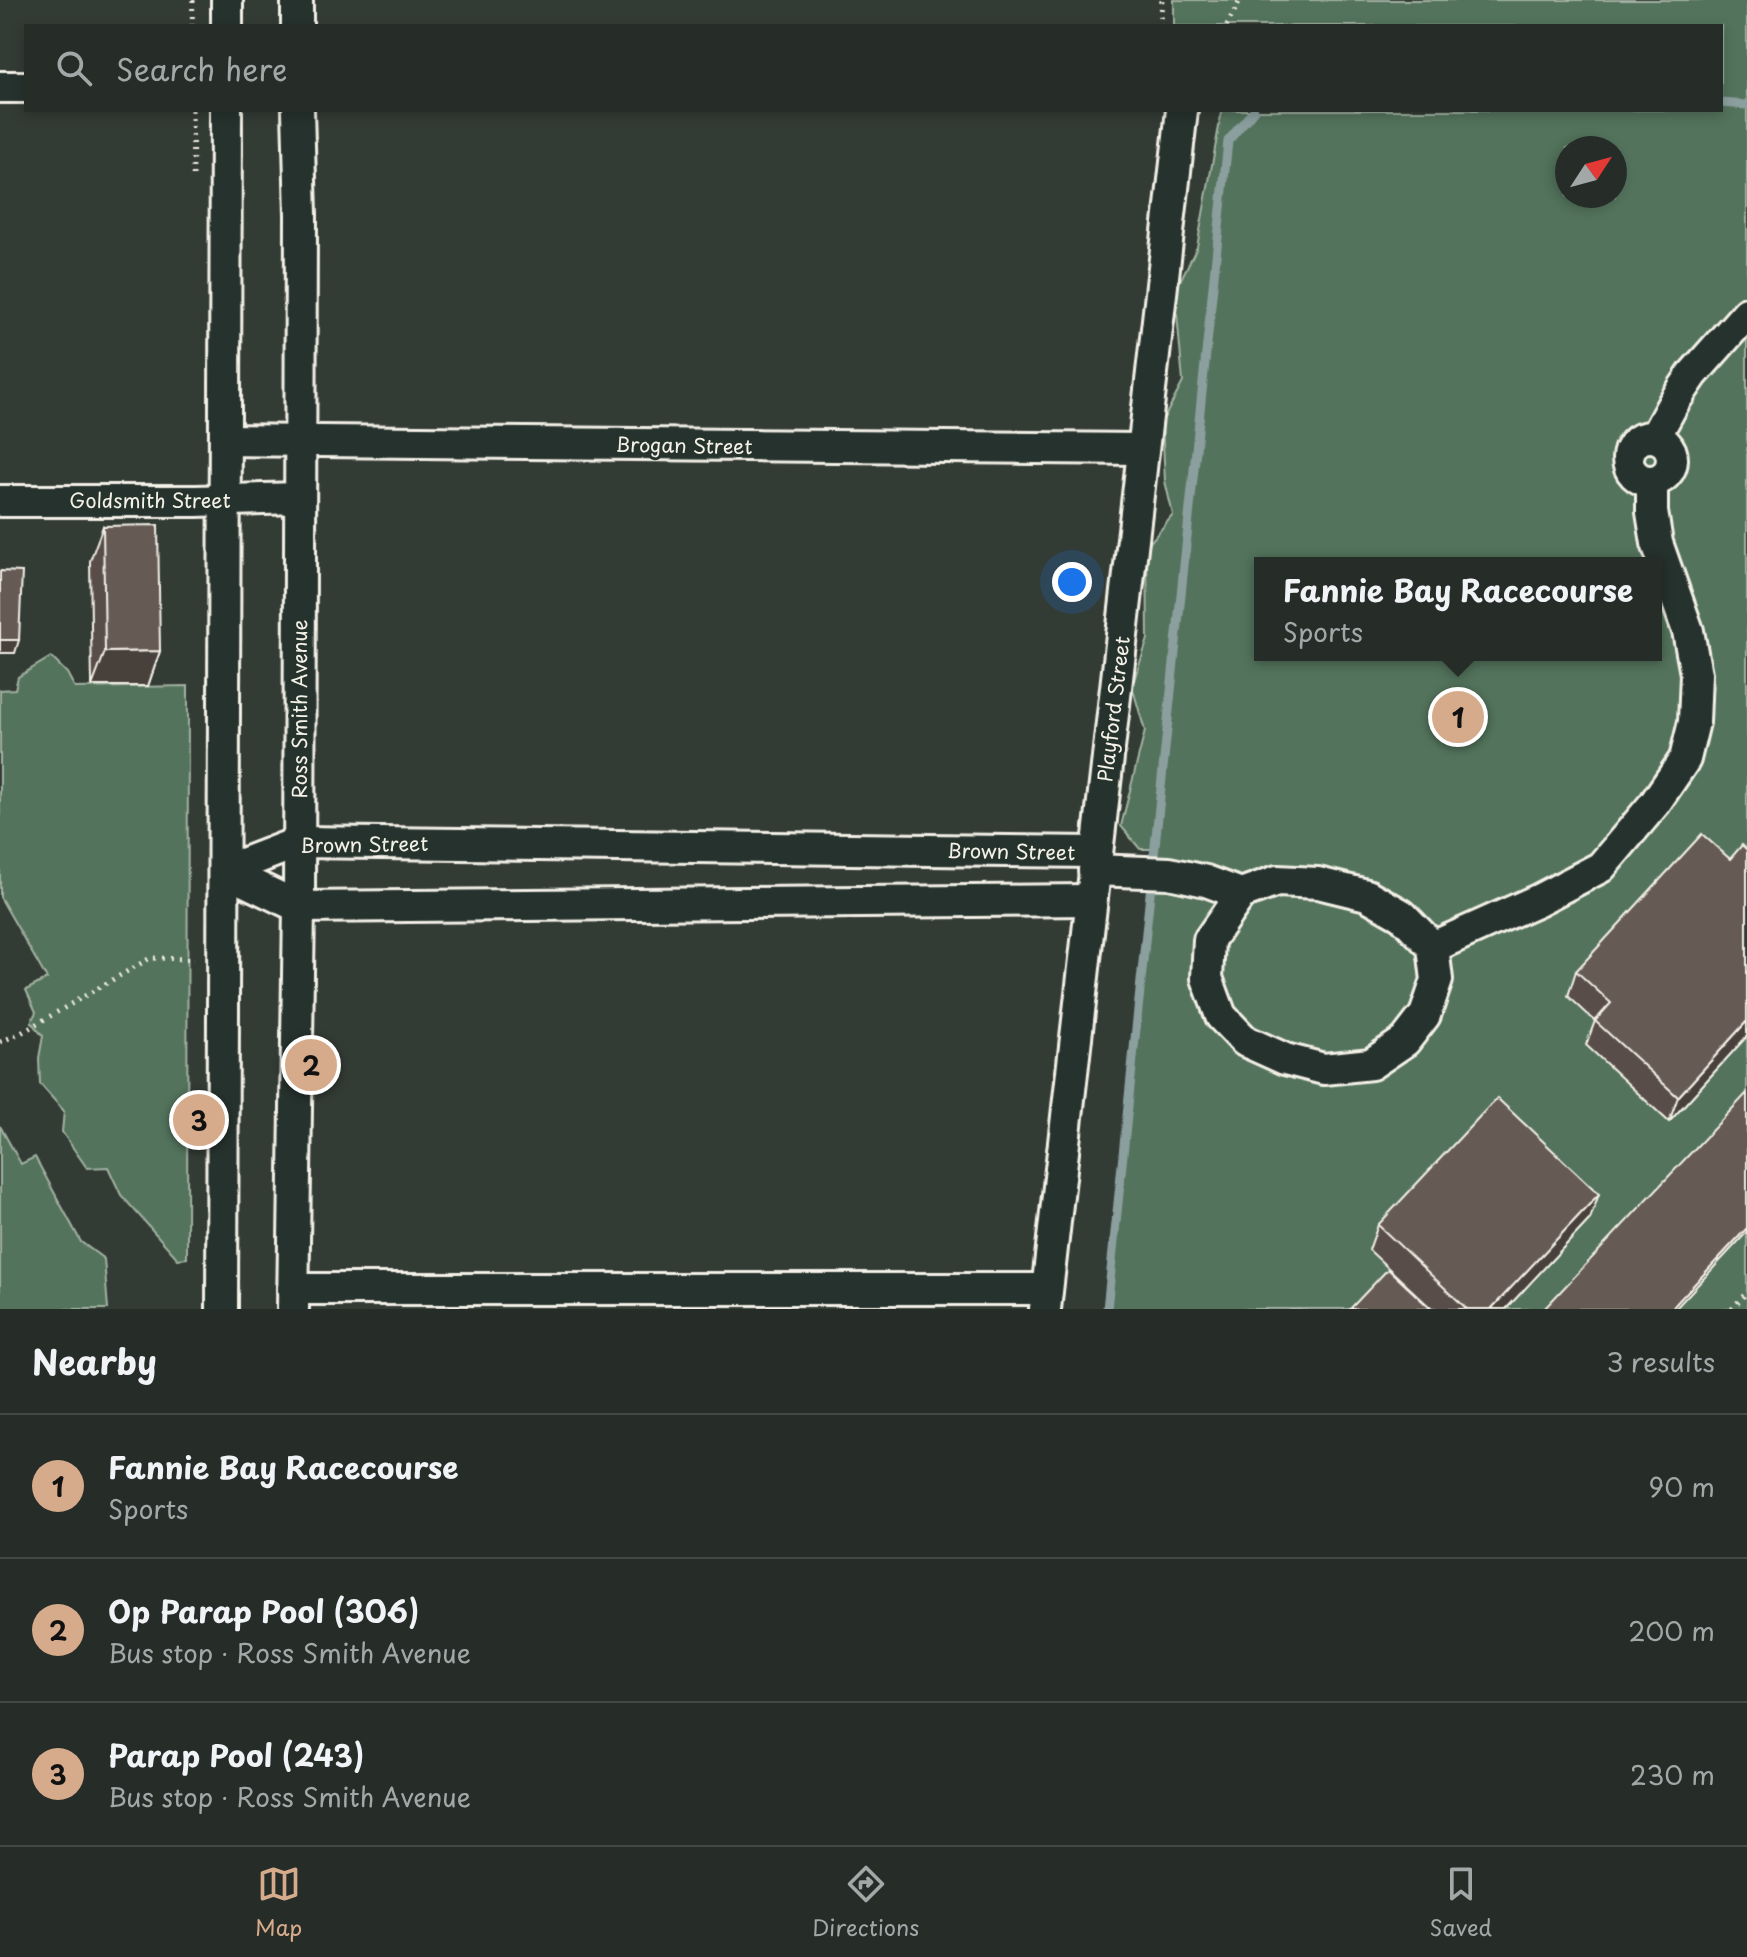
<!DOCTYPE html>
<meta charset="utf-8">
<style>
:root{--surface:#262c28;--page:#2e3430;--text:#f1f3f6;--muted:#a4a7a8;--line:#424845;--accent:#d6ab8b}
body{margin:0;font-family:"Playpen Sans",sans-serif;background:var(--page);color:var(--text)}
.compass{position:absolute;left:1555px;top:136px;width:72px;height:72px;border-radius:50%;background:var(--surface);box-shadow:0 4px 12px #0003;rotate:54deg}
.you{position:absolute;left:1072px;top:582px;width:28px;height:28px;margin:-20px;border:6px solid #fff;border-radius:50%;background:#1a73e8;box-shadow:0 0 0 12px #1a73e833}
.badge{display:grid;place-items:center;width:52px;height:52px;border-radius:50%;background:var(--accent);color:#111;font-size:26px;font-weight:700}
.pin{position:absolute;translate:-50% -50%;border:4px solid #fff;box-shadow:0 2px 8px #0006}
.popup{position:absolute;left:1254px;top:557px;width:408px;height:104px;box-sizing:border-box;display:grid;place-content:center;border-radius:0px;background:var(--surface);filter:drop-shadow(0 2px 6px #0005);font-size:26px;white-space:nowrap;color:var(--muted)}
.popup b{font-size:30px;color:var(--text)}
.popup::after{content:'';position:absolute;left:50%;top:100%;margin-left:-16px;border:16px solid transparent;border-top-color:var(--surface)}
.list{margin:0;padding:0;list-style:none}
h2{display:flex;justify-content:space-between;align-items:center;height:104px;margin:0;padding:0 32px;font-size:34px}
h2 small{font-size:26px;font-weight:400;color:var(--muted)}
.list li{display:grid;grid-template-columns:52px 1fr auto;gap:24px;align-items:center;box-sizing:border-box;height:144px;padding:0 32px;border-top:2px solid var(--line)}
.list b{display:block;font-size:30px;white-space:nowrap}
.list p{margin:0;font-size:26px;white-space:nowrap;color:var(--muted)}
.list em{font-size:26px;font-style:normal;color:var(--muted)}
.icon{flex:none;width:44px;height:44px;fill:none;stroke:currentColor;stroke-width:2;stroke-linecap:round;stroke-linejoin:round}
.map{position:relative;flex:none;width:1747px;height:1309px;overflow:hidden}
.search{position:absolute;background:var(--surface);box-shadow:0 4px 12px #0003;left:24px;right:24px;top:24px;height:88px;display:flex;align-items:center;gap:20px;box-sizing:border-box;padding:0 28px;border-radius:0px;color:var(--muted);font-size:30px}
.sheet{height:536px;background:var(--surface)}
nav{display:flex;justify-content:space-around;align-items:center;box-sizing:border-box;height:112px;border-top:2px solid var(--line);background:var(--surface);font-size:22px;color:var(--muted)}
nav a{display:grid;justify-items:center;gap:4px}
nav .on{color:var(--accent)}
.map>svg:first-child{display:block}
.green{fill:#52735c;stroke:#a3b2a2;stroke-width:2;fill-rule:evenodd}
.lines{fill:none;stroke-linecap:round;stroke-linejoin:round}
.stream{stroke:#8c9f9f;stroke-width:9}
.minor-casing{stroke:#f4f1e8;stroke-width:36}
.path{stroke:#f4f1e8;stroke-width:5;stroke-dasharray:2 6;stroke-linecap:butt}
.minor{stroke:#26332d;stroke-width:30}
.wall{fill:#584d48;stroke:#f4f1e8;stroke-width:2}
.shaded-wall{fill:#473f3b;stroke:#f4f1e8;stroke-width:2}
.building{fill:#665a54;stroke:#f4f1e8;stroke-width:2}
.labels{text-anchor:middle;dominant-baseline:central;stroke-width:6;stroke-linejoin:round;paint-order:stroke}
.street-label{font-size:20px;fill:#f4f1e8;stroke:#26332d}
</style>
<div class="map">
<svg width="1747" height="1309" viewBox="0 0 1747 1309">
<rect width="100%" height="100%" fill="#333b35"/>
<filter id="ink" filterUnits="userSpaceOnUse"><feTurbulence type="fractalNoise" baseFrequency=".0125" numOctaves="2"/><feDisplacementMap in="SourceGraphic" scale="16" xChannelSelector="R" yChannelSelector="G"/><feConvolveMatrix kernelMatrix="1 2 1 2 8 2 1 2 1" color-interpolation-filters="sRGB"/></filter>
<g filter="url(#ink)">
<g class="green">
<path d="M1174 0H1747V1309H1107L1155 849H1140L1121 826 1145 731 1132 686 1148 639 1147 546 1173 515 1165 481 1162 422 1183 382 1175 291 1197 247 1222 110H1721V26H1174ZM1567 148H1615V196H1567ZM1260 563H1656V655H1260Z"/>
<path d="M51 657 67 673 75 688 188 686 187 1258 178 1259 121 1195 108 1167 87 1168 62 1132 64 1111 40 1084 39 1058 43 1036 31 1022 36 1012 26 990 47 979 0 897V690L15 689 18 677Z"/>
<path d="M0 1126 21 1164 35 1157 81 1242 104 1259 108 1309H0Z"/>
</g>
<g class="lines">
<g class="stream">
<path d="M1721 103 1747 105"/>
<path d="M1107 1309 1228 141 1254 110"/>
</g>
<g class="minor-casing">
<g id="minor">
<path d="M297 0V26"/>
<path d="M227 26V0"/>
<path d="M0 87H26"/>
<path d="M1655 437 1674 402 1693 374 1747 313"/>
<circle cx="1650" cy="459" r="22"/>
<path d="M225 440 1143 449"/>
<path d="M0 501H196L300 498"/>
<path d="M1094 870 1169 873 1206 881 1241 894"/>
<path d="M224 871 299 842 1096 852"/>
<path d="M224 871 299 907 1091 900"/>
<path d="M1277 881 1318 883 1367 895 1402 915 1433 947 1437 980 1425 1015 1405 1041 1371 1064 1324 1069 1285 1059 1245 1041 1221 1016 1207 978 1209 940 1241 894Z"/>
<path d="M1433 947 1538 900 1601 867 1655 803 1685 759 1694 722 1696 674 1688 631 1657 543 1652 512V481"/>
<path d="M293 1289H1047"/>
<path d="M222 1309 226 110"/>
<path d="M293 1309 299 907 301 215 298 110"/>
<path d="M1045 1309 1182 110"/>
</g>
</g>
<g class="path">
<path d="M192 26 193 0"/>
<path d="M1160 26 1162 0"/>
<path d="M1227 26 1240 0"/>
<path d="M192 110 193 176"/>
<path d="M0 1042 21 1033 150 958 194 959"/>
<path d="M1732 1309 1747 1292"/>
</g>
<use href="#minor" class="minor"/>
</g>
<g class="wall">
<path d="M103 526 160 651 148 686H92L90 561Z"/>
<path d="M1730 859 1747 1036 1669 1122 1586 1045 1595 1021 1568 996 1576 971Z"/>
<path d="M1590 1219 1506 1309H1432L1369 1250 1378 1225Z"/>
</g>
<g class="shaded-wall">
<path d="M0 640H19L15 653H0Z"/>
<path d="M160 651 148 686H92L105 652Z"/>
<path d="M1747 1021V1036L1669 1122 1678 1097Z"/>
<path d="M1599 1194 1590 1219 1506 1309H1491Z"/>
<path d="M1747 1228V1232L1675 1309H1671Z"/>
</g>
<g class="building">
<path d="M158 525 160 651 105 652 103 526Z"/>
<path d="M0 571 22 572 19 640H0Z"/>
<path d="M1702 834 1730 859 1742 845 1747 850V1021L1678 1097 1595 1021 1611 1003 1576 971Z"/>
<path d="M1747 1093V1228L1671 1309H1544Z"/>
<path d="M1497 1098 1599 1194 1491 1309H1467L1378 1225Z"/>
<path d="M1388 1269 1431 1309H1350Z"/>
</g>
</g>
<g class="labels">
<g class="street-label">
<text transform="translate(684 445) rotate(1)">Brogan Street</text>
<text x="150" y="500">Goldsmith Street</text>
<text transform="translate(299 709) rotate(-90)">Ross Smith Avenue</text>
<text transform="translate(1113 709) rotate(-83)">Playford Street</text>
<text transform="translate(364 844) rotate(-1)">Brown Street</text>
<text transform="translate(1011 851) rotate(1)">Brown Street</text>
</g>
</g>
</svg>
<svg class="compass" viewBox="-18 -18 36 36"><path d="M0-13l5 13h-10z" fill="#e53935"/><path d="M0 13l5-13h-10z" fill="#a4a7a8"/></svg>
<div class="you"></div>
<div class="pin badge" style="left:1458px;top:717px">1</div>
<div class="popup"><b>Fannie Bay Racecourse</b>Sports</div>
<div class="pin badge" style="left:311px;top:1065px">2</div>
<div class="pin badge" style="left:199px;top:1120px">3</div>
<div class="search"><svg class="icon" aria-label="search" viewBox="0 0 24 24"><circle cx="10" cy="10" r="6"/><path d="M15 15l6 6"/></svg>Search here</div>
</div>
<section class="sheet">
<h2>Nearby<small>3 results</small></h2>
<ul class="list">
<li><span class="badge">1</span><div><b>Fannie Bay Racecourse</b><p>Sports</p></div><em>90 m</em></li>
<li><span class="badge">2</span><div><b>Op Parap Pool (306)</b><p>Bus stop · Ross Smith Avenue</p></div><em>200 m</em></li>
<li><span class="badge">3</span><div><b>Parap Pool (243)</b><p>Bus stop · Ross Smith Avenue</p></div><em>230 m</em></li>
</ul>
</section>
<nav>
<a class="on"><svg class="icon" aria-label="map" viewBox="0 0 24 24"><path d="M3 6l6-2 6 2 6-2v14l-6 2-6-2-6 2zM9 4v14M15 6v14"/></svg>Map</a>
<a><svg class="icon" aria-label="directions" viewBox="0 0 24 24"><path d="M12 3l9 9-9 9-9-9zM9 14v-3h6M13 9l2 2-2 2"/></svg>Directions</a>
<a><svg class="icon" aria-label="saved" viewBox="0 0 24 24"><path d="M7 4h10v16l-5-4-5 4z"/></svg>Saved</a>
</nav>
